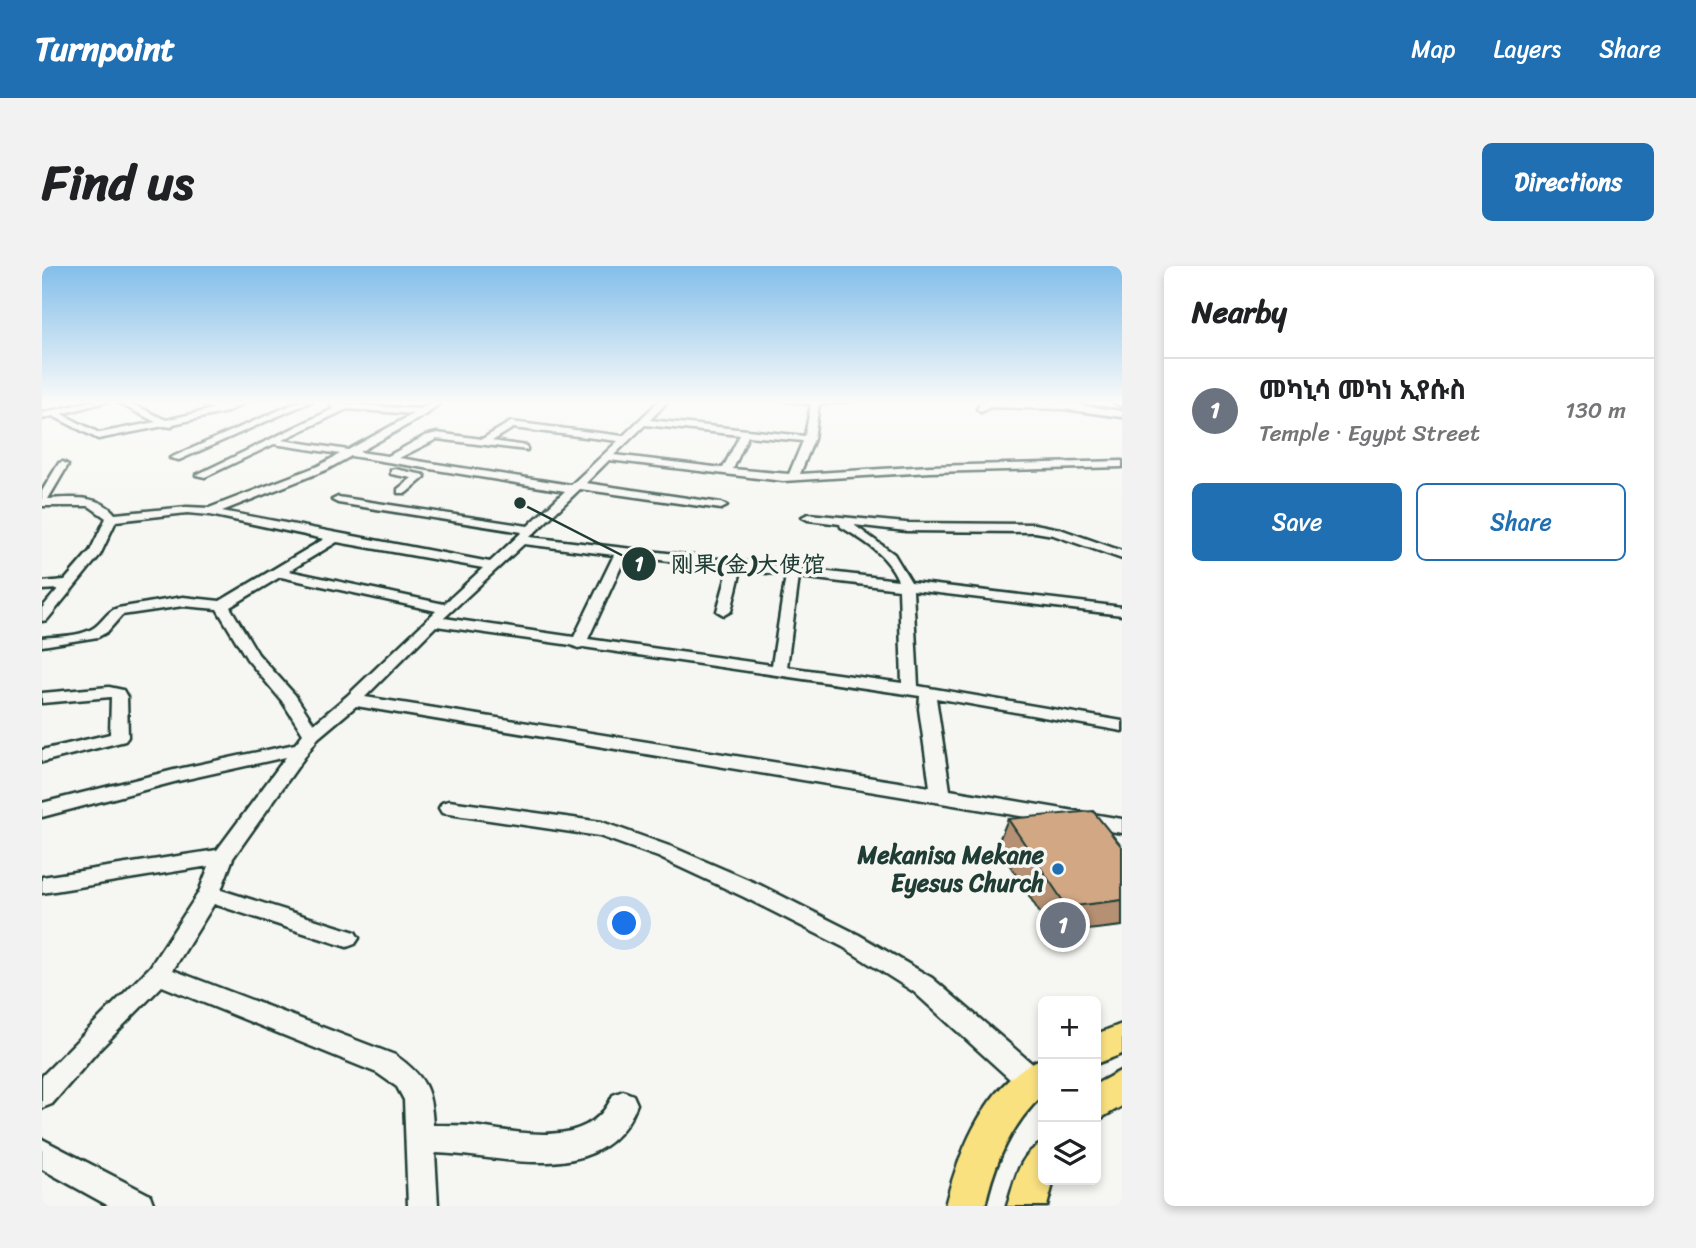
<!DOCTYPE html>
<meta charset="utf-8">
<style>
:root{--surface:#fff;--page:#f2f2f2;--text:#202124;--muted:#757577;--line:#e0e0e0;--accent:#1f6fb2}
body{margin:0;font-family:Sriracha,"LXGW WenKai TC","Noto Sans Ethiopic",sans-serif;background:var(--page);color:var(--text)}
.controls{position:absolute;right:21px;bottom:21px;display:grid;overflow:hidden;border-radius:10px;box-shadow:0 4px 10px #0003}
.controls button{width:63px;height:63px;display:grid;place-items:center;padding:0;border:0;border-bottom:2px solid var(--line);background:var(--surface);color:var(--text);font:35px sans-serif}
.you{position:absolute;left:583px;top:658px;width:24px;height:24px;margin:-18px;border:5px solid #fff;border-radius:50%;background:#1a73e8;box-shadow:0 0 0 10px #1a73e833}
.badge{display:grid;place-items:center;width:46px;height:46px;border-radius:50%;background:var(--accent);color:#fff;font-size:23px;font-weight:700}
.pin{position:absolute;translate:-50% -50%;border:4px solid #fff;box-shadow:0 2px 7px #0006}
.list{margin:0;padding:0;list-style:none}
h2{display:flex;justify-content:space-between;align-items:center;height:91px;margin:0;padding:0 28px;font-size:30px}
h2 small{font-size:23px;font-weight:400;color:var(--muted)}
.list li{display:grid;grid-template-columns:46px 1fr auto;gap:21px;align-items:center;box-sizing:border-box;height:105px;padding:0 28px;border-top:2px solid var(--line)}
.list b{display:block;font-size:26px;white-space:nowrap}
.list p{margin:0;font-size:23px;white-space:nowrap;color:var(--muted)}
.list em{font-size:23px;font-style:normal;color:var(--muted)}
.actions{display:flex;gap:14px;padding:21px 28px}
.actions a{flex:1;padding:16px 0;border:2px solid var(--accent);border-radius:10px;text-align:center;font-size:24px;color:var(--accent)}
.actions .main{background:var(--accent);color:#fff}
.icon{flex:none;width:38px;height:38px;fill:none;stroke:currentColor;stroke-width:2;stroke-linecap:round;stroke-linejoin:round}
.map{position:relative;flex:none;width:1080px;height:940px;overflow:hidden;border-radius:10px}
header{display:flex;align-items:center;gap:42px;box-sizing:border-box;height:98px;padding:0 35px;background:var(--accent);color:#fff}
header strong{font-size:33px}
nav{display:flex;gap:38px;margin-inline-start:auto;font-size:24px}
.intro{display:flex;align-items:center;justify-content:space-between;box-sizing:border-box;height:168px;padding:0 42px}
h1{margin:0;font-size:49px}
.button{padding:18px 32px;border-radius:10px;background:var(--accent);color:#fff;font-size:24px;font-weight:700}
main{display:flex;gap:42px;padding:0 42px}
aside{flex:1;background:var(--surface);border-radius:10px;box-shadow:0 4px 10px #0003}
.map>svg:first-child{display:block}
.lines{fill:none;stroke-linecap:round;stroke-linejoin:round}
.minor-casing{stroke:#1f3d34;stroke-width:5}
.major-casing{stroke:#1f3d34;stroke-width:5}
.minor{fill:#f6f6f2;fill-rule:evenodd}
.major{fill:#fae180;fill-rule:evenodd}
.wall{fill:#b59072;stroke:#1f3d34;stroke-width:2}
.building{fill:#d2a884;stroke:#1f3d34;stroke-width:2}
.poi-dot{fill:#1f6fb2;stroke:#f6f6f2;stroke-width:2.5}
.labels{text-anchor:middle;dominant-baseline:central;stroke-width:7;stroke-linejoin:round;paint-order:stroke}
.near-poi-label{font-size:24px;font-weight:bold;fill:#1f3d34;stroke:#f6f6f2;text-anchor:end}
.leader{fill:none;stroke:#1f3d34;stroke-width:2.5}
.callout-dot{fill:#1f3d34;stroke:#f6f6f2;stroke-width:2.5}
.mark-label{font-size:21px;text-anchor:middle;font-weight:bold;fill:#fff}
.callout-label{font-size:23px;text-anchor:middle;font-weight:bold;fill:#1f3d34;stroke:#f6f6f2;stroke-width:7;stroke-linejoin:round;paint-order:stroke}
</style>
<header>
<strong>Turnpoint</strong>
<nav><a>Map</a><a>Layers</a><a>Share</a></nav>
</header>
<div class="intro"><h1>Find us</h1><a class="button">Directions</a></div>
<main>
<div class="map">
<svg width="1080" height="940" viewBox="0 0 1080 940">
<rect width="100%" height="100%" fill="#f6f6f2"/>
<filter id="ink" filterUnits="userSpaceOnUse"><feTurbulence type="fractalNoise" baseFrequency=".0143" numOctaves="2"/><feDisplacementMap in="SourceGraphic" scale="14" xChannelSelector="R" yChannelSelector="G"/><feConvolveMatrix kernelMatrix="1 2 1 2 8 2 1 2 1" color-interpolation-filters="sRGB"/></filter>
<g filter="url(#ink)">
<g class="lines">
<g class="minor-casing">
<g id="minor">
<path d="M50 135H66L20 148 57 167 114 156 72 135H84L124 154 171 143 154 135H167L179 140 192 135H205L185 146 131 158 130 161 122 160 56 173 11 150 0 153V147Z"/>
<path d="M258 135H270L137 194 128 192Z"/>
<path d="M390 135H400L385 148 317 186 346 190 383 170 395 167 440 173 469 156 581 170 617 135H626L608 154 763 170 769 138 744 135H813L777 138 772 173 758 208 888 200 1080 195V201L888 206 741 215 567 194 544 217 679 237 685 240 679 243 538 223 488 271 856 314C845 288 822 275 799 261L798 258 766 254 760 251 766 248 864 257 993 258 1018 263 1080 285V293L1011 269 993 266 864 265 812 259 852 288 869 316 1080 341V349L871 324 876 420 1080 455V465L894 432 908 524 1080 553V567L314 440 276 472 191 592 179 624 313 666 317 672 313 678 305 681 172 638 131 704 353 789C383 810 389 823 391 859 404 859 417 859 430 860 478 866 547 885 571 829L581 825 591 829 595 838C561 925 463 889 393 887L396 940H366L362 834 355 821 335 807 120 720 54 787 10 838 0 842V810L108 701 157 626 167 600 0 627V611L175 584 244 491 136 515 0 551V537L136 503 253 478 261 468 240 435 205 393 175 343 141 340 80 349 65 366 56 371 0 380V372C16 370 36 371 50 363 61 357 64 345 76 342L141 331 178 335 282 273 168 249 145 247 74 255 58 289 5 354 0 355V342L16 323 0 324V316L23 314 48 285 64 252 47 240H0V225L17 197 21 196 26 199 6 233C29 232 57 228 73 248L145 241 167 242 276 200 298 188 232 178 163 211 154 209 293 142 289 141V137L378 143ZM305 143 371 148 306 184 240 174ZM603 159 698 169 681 202 572 189ZM471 162 576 175 529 219 357 192 395 173 485 184V180L450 175ZM706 170 761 175 747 208 691 203ZM309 190 523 225 486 260 296 231 290 234 296 237 480 266 448 296 180 245 284 204ZM295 276 441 302 402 338 247 305ZM482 278 572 289 532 371 402 352ZM584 290 687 302 675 345 682 349 689 345 699 304 744 309 730 399 546 373ZM238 311H239L394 345 305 430 272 458 253 429 216 388 188 341ZM757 311 857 323 860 417 745 401ZM394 360 529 379 536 382 541 381 878 430 877 443 888 521 323 431Z"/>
<path d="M948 135 1022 137 1080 145V151L1022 143 948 141 939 146 935 143 938 137Z"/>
<path d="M353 203 382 209 383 211 364 227H356V223L370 212 349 208V204Z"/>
<path d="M67 421 81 424 85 431 86 471 83 475 0 496V484L68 468 69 431 0 437V427Z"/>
<path d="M407 535 560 556 630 581 718 619 817 669 890 712 1000 806V824L990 827 980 824 872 726 801 681 702 631 616 591 557 570 400 547 397 542 400 537Z"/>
<path d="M0 873 108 929 112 940H67L0 903Z"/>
</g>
</g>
<g class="major-casing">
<g id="major">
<path d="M1070 135H1080V141Z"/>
<path d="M1080 758V788L1054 798V768Z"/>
<path d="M1001 792V829C969 858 952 898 943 940H903C917 886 944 814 1001 792Z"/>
<path d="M1080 804V840L1054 855V818Z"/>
<path d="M1001 877V914H1012L1005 940H965C973 916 976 888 1001 877Z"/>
</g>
</g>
<use href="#minor" class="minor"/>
<use href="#major" class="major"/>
</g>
<path class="wall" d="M966 553 1080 581V660L1011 668 955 579Z"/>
<path class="building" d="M1051 545 1080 581V634L1025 641 966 553Z"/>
</g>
<linearGradient id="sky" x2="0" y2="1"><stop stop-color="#83beea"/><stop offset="0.51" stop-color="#fbfbf9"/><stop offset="1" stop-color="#fbfbf9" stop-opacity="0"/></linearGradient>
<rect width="1080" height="267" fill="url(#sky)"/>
<circle class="poi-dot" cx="1016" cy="603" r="7"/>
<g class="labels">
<g class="near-poi-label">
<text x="1002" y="589">Mekanisa Mekane<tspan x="1002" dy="28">Eyesus Church</tspan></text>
</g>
</g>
<path class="leader" d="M478 237L597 298"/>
<g class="callout-dot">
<circle cx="478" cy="237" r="7"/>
<circle cx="597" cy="298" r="18"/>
</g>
<g class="mark-label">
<text x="597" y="305">1</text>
</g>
<g class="callout-label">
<text x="706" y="306">刚果(金)大使馆</text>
</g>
</svg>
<div class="controls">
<button>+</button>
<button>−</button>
<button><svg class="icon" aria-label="layers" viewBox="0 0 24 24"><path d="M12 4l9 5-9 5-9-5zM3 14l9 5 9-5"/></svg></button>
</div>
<div class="you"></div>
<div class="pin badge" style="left:1021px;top:659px;background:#6b7280">1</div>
</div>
<aside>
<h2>Nearby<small></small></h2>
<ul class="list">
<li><span class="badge" style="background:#6b7280">1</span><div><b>መካኒሳ መካነ ኢየሱስ</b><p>Temple · Egypt Street</p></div><em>130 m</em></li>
</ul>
<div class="actions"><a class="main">Save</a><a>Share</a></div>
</aside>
</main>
